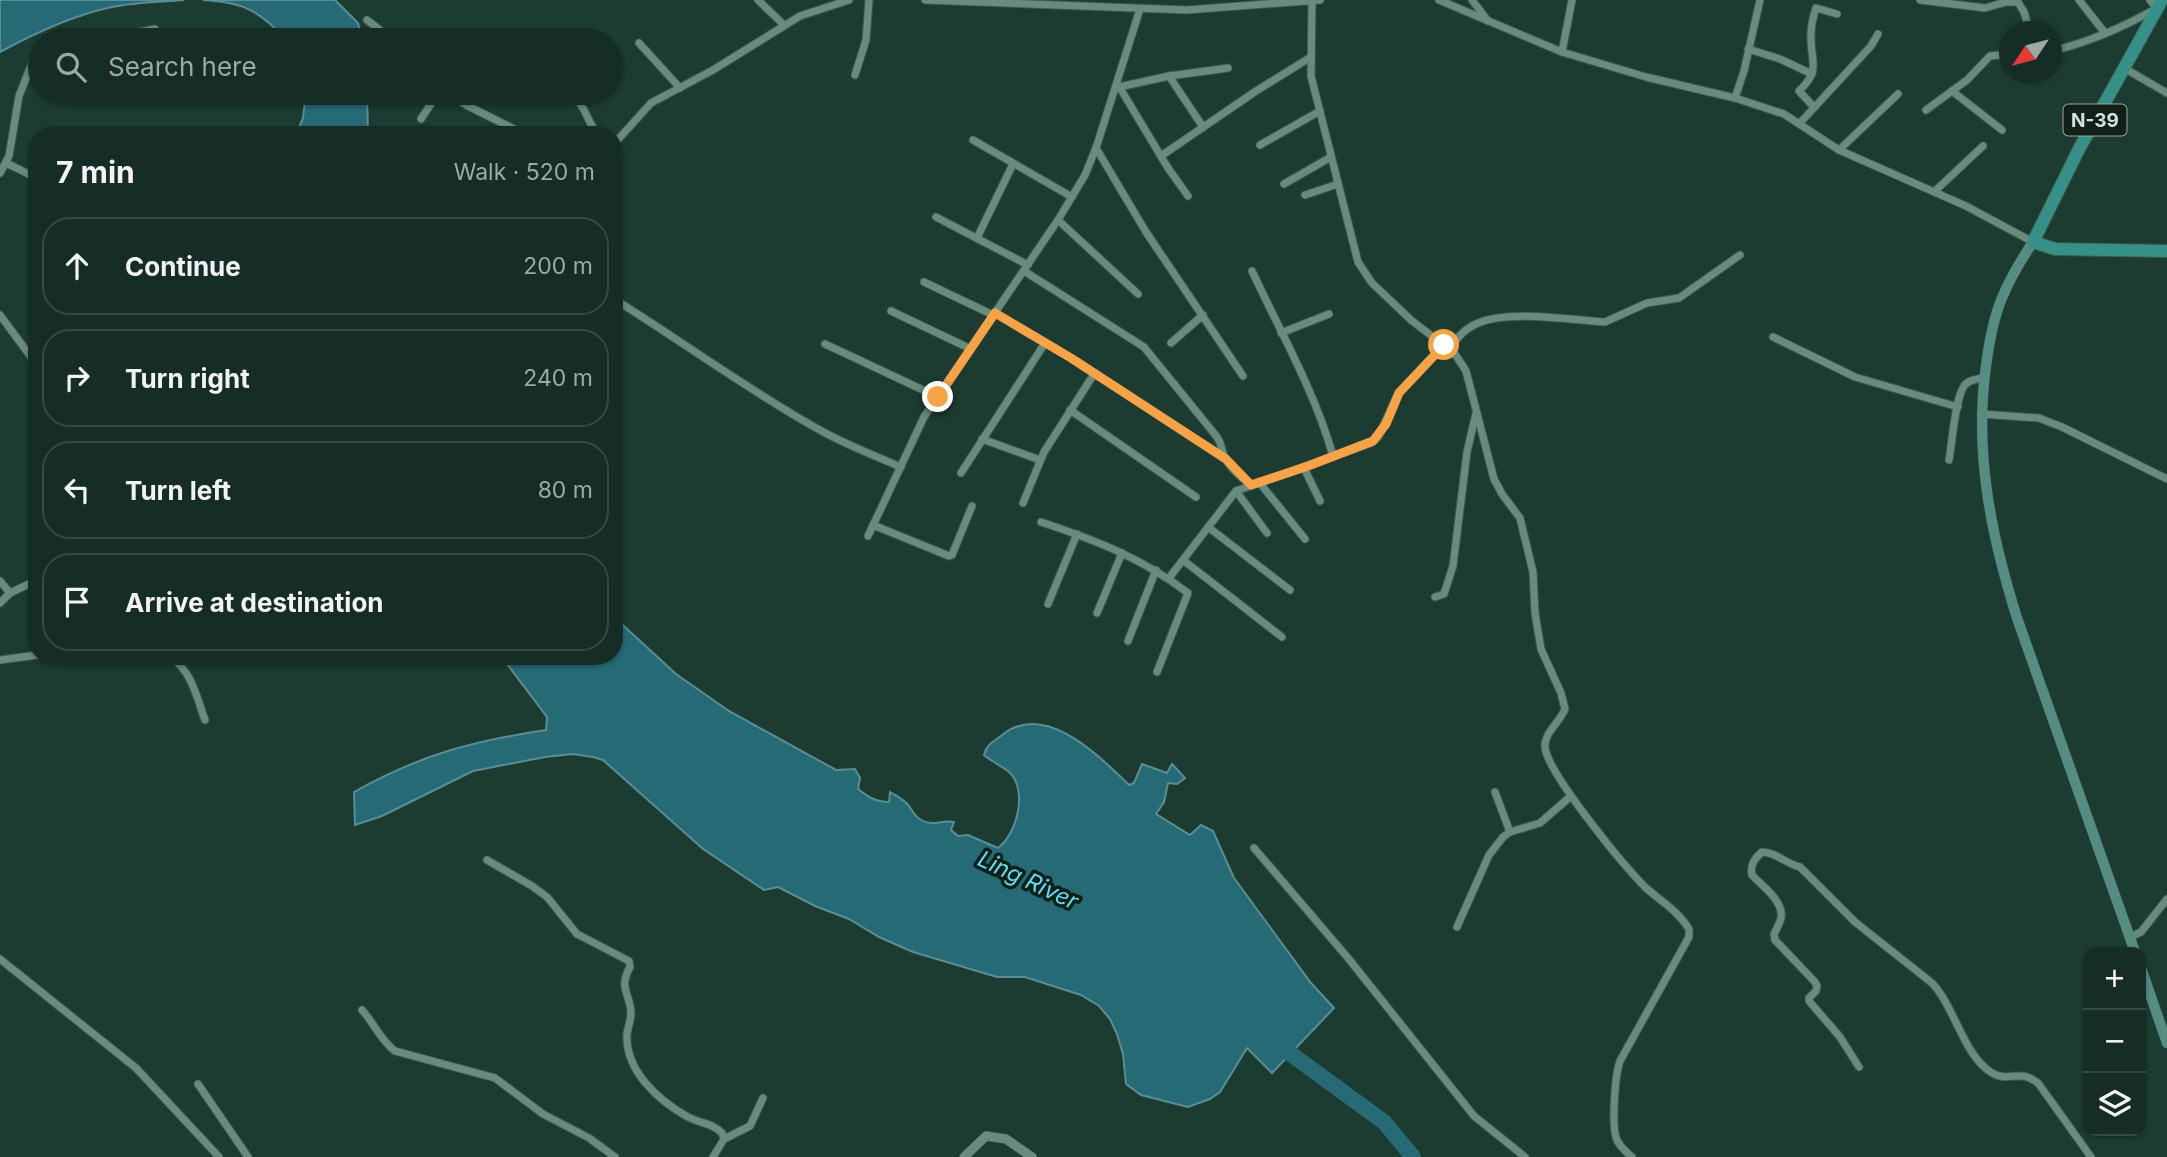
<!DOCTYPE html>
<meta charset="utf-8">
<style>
:root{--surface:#152d25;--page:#223932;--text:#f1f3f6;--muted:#9da8a7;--line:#344942}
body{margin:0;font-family:Inter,sans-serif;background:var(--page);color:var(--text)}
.controls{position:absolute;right:21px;bottom:21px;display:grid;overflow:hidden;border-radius:14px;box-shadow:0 2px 5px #0004}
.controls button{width:63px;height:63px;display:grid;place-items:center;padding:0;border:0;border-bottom:2px solid var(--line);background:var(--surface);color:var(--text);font:35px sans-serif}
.compass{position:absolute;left:1999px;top:21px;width:63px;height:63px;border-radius:50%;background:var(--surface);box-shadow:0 2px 5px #0004;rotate:234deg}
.stop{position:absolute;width:21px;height:21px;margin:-16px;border:5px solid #f6a247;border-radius:50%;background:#fff}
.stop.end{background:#f6a247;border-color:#fff;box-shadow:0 2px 7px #0008}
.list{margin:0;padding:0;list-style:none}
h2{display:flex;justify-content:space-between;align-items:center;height:91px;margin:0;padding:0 28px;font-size:30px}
h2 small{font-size:23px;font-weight:400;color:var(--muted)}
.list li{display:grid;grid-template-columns:46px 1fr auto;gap:21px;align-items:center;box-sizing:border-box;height:98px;margin:0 14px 14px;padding:0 14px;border:2px solid var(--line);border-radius:28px}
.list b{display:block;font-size:26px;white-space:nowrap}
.list em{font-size:23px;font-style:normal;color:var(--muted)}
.icon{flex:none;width:38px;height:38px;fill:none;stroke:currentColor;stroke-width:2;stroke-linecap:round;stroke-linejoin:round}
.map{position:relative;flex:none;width:2167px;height:1157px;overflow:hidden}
.search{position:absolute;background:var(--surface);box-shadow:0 2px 5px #0004;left:28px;top:28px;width:595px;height:77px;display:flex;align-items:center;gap:18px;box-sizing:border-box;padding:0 24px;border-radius:38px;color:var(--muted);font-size:26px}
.panel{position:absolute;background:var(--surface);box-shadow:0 2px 5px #0004;left:28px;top:126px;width:595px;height:539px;border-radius:28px}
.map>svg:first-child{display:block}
.water{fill:#266a75;stroke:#598e94;stroke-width:2}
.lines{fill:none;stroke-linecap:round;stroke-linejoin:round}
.river{stroke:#266a75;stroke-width:16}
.minor-casing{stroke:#3c594f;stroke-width:9}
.tertiary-casing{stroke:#3c594f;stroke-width:10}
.secondary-casing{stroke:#3c594f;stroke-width:11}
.trunk-casing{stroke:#3c594f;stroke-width:14}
.minor{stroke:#688b7d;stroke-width:7}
.tertiary{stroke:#688b7d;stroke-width:9}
.secondary{stroke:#568d81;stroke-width:10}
.trunk{stroke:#379088;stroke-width:12}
.route{stroke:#f6a247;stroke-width:9}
.labels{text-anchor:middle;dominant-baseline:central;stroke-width:7;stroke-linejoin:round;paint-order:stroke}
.shield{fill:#12201a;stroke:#97a8a1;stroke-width:2}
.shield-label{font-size:19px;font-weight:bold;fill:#d0e3db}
.water-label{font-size:23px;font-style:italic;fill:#5cdef3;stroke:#12201a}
</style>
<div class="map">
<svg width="2167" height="1157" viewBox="0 0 2167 1157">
<rect width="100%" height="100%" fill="#1c3c31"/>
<g class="water">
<path d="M0 0H184C161 2 135 2 112 7 73 15 35 33 0 52Z"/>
<path d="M203 0H335L358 23 362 40H287C259 11 244 2 203 0Z"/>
<path d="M306 93H367L368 135H296L303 118Z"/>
<path d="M614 617 676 674 729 711 836 770 855 769 860 778 858 789C868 797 876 802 889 802L890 792C895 795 905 800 909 806 914 814 919 822 931 823 939 824 945 820 954 822L951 830 958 836 968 835 998 848C1017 834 1029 789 1008 771 1000 765 991 761 984 755 986 745 993 742 1001 736 1044 699 1099 756 1129 785L1134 783 1142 764 1167 773 1172 764 1185 778 1177 784 1168 783 1164 802 1156 814 1190 835 1201 825 1213 831 1234 878 1311 983 1334 1008 1272 1073 1247 1048 1220 1092 1210 1099 1188 1107 1141 1095 1126 1084 1123 1054 1117 1034 1110 1019 1099 1006 1081 995 1025 977H997L913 952 879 937 849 919 815 906 778 887 764 890 703 849 603 760 593 757 573 754 545 757 473 771 382 816 355 825 354 792C420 755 472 741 546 730L547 717 501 656H614Z"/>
</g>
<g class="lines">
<path class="river" d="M1273 1041 1384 1122 1413 1157"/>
<g class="minor-casing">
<g id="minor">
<path d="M758 0 784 25"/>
<path d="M925 0 1187 10 1320 0"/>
<path d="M1439 0 1562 52 1646 77 1735 98 1784 114 1839 150 1966 206 2033 242"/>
<path d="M1472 0 1488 21"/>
<path d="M1920 0 1985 8 2006 2H2018L2024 12 2030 32"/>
<path d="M2079 0 2105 33"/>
<path d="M1312 1 1311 76 1358 262 1372 283 1411 320 1455 354 1466 371 1494 479 1502 494 1520 518 1533 572 1535 613 1541 649 1561 693 1565 709C1560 722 1544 733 1545 747 1547 773 1625 867 1646 888 1661 901 1678 911 1689 929V937L1620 1061C1615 1075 1611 1127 1617 1140 1620 1147 1626 1152 1632 1157"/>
<path d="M367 20 393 40"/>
<path d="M98 40 155 29"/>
<path d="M639 43 680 88"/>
<path d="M1748 49 1780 59 1812 74"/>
<path d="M2052 51C2089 42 2124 27 2157 8L2150 0"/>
<path d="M1562 52 1572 0"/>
<path d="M2124 68 2167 93"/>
<path d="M855 75 866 40 869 0"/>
<path d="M1169 76 1203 127"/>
<path d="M1117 83 1168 168 1188 196"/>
<path d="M1119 87 1169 76 1228 68"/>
<path d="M1952 91 2002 130"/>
<path d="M449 93 466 105 526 135"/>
<path d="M570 93C589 109 585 121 599 135"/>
<path d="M1735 98 1744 71 1760 0"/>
<path d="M1814 107 1799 91C1822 69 1810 62 1811 35 1811 26 1813 17 1816 8L1837 14"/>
<path d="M1926 110 1967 80 1990 56 2010 54"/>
<path d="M421 119 438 93"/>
<path d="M1799 124 1871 46 1878 34"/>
<path d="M973 140 1072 197"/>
<path d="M614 144 651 103 713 70 800 16 849 0"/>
<path d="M1260 145 1320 111"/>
<path d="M1096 148 1146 232 1243 376"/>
<path d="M1839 150 1898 94"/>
<path d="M1161 156 1256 91 1311 57"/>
<path d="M6 163 37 178"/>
<path d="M0 173 9 156 19 96 36 53 40 50"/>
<path d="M1284 184 1331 157"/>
<path d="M1935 191 1983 146"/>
<path d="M1305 195 1338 184"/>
<path d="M936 217 1028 265"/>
<path d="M1058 220 1138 294"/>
<path d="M977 238 1013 164"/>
<path d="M1024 271 1144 347 1217 437C1221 443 1221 446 1223 453 1226 465 1241 477 1251 485"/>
<path d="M1252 271C1280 331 1315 392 1333 456"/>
<path d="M924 282 993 315"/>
<path d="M614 299C683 342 748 390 818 429 844 444 873 455 901 467"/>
<path d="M891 311 971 349"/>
<path d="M995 313 1071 358 1225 459"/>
<path d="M0 315 37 365"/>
<path d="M1281 333 1329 314"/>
<path d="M1773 337 1855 377 1958 407"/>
<path d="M1171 343 1203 315"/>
<path d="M825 344 938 397"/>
<path d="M1449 349C1457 339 1464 329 1476 324 1507 309 1570 320 1605 322L1647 303 1679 298 1740 255"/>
<path d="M1070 410 1196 497"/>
<path d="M1981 414 2039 418 2062 427 2167 479"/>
<path d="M982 439 1040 460"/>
<path d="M1949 460C1952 444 1955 399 1964 386 1968 380 1977 379 1984 378"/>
<path d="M1304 468 1320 501"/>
<path d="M961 473 1045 343"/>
<path d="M1259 482 1305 539"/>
<path d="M1236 491 1267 533"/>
<path d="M1023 503 1044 452 1094 374"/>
<path d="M1041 522C1095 540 1142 558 1188 593L1157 672"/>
<path d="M873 525 949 556 952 555 972 506"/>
<path d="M1208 527 1290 590"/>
<path d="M868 536 924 417 1058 220 1085 175 1096 148 1140 9"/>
<path d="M1183 560 1282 637"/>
<path d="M1169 578 1236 491 1371 443 1378 437 1399 392 1444 346"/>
<path d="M0 581 10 593"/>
<path d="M1435 597 1444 594 1453 566 1467 452 1476 413"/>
<path d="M0 603 10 593 37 580"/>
<path d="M1048 604 1077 534"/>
<path d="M1097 613 1122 553"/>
<path d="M1128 641 1156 570"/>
<path d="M170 656C193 673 196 696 205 720"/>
<path d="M0 660 37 655"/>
<path d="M1495 792 1510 832"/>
<path d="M1254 848 1348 958 1474 1116 1525 1157"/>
<path d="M487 860 532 886 547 897 577 934 629 961 630 967C618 989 630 992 631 1013 631 1020 628 1027 627 1034 625 1071 659 1101 688 1117 699 1123 713 1123 722 1133L724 1139 713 1157"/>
<path d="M1457 927 1489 855 1503 837 1510 832 1540 823 1571 796"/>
<path d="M2130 937 2141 932 2167 899"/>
<path d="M0 959 136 1068 219 1157"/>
<path d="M362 1010C374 1023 381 1041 395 1051L495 1078 543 1114 589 1138 615 1157"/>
<path d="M1859 1067 1840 1037 1809 1001V998L1816 991 1817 986 1815 982 1775 940 1774 934C1776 930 1780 923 1781 918 1784 901 1762 886 1752 875 1750 865 1754 859 1762 852 1776 852 1786 864 1800 867L1855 922 1932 983C1955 1007 1963 1055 1992 1073 2009 1083 2019 1068 2038 1083L2091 1157"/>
<path d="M198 1084 248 1157"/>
<path d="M724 1139 750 1126 763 1098"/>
</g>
</g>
<g class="tertiary-casing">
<path id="tertiary" d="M964 1157 986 1136 1006 1139 1032 1157"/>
</g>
<g class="secondary-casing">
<g id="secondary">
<path d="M2033 242C2021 260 2010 278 2002 298 1993 319 1989 343 1986 366 1974 453 1991 535 2017 618L2135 952"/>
<path d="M2141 968 2167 1043"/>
</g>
</g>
<g class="trunk-casing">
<path id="trunk" d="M2162 0 2079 149 2033 242 2055 249 2167 251"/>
</g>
<use href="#minor" class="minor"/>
<use href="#tertiary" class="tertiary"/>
<use href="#secondary" class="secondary"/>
<use href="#trunk" class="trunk"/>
</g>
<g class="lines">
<path class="route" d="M938 397 995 313 1071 358 1226 459 1251 485 1308 466 1373 441 1386 424 1399 393 1444 345"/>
</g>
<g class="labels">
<rect class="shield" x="2063.5" y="104.5" width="63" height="31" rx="5"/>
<g class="shield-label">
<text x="2095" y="120">N-39</text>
</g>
<g class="water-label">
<text transform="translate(1028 880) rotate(25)">Ling River</text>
</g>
</g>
</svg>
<div class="controls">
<button>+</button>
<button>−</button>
<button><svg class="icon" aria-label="layers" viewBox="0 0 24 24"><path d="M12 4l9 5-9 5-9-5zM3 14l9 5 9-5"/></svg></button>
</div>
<svg class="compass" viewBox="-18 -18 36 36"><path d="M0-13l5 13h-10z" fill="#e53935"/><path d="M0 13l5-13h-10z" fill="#9da8a7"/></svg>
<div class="stop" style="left:1444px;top:345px"></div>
<div class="stop end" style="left:938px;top:397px"></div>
<div class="search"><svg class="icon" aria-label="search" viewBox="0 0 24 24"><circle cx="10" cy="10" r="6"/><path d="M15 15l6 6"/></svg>Search here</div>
<section class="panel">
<h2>7 min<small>Walk · 520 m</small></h2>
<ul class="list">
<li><svg class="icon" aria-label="ahead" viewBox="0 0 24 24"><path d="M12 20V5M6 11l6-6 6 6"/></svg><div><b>Continue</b></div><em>200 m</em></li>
<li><svg class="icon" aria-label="right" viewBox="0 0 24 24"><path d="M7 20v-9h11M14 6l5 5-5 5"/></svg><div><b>Turn right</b></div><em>240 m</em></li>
<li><svg class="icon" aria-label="left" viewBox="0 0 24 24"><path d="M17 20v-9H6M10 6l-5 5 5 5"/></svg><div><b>Turn left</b></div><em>80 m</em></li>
<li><svg class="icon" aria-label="arrive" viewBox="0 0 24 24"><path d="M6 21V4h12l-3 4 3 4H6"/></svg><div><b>Arrive at destination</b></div></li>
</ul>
</section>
</div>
